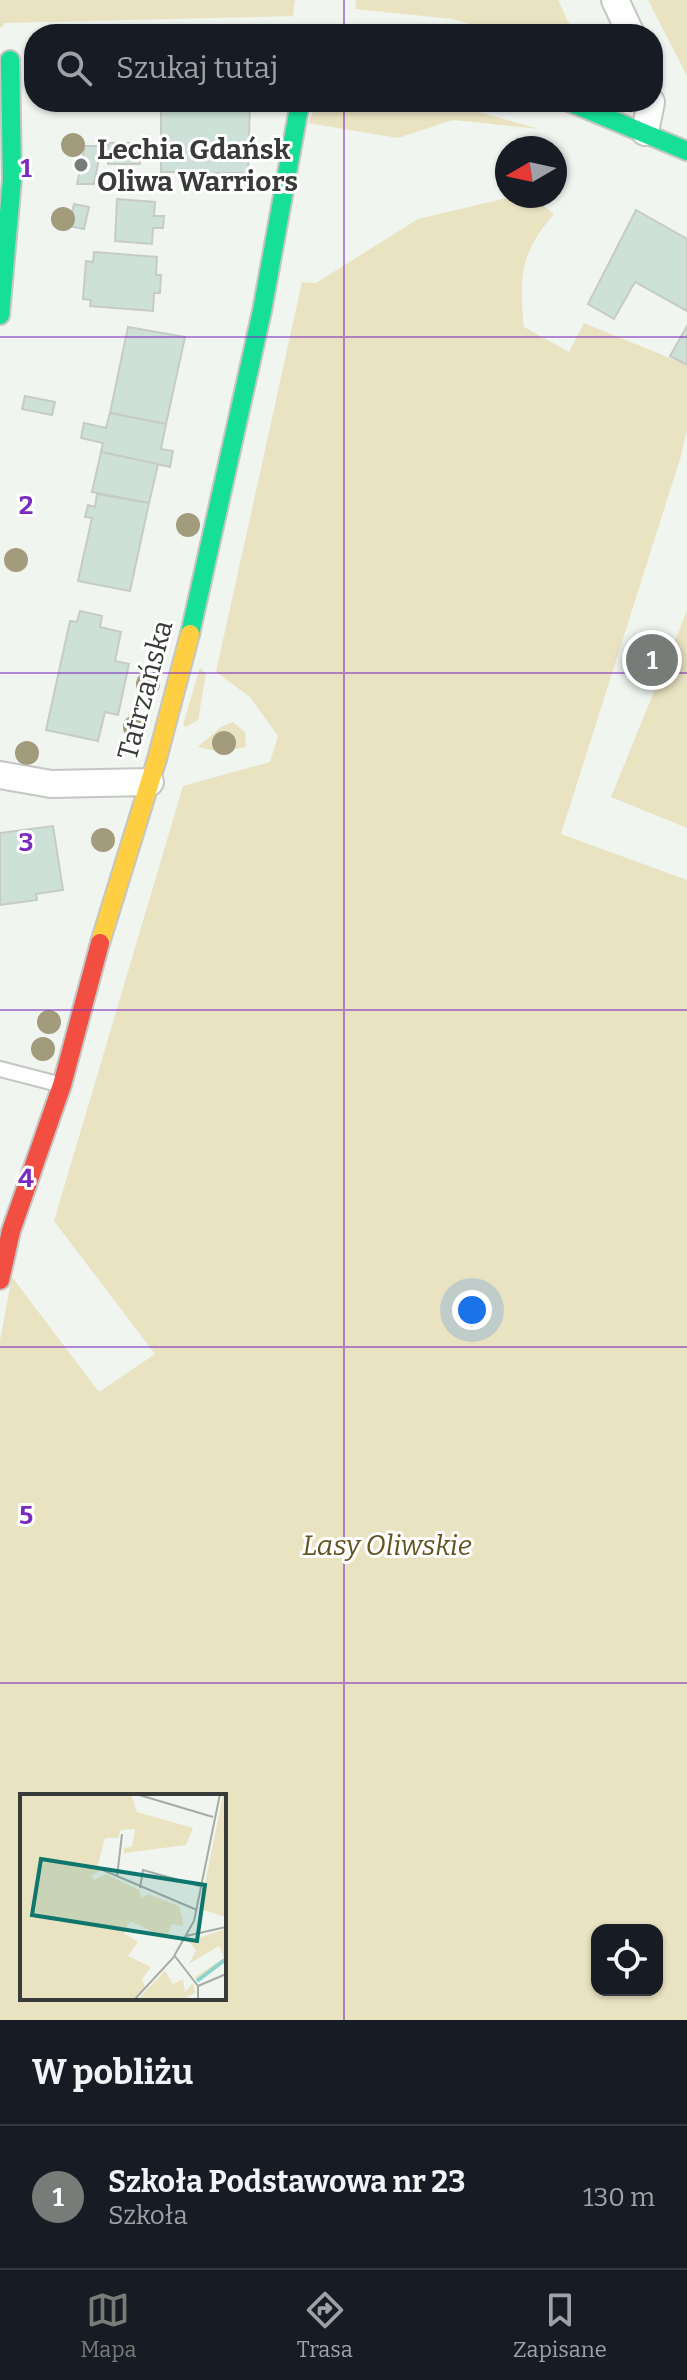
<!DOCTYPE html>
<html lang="pl">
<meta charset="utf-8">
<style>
:root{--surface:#171b24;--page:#20242c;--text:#f1f3f6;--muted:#9ea1a6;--line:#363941;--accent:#787c78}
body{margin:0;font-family:Bitter,serif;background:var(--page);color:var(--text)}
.controls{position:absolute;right:24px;bottom:24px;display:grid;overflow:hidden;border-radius:16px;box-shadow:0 2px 6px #0004}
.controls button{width:72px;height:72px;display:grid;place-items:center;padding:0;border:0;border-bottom:2px solid var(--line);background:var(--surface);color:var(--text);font:40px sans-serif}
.compass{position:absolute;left:495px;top:136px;width:72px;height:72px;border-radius:50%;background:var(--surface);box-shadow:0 2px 6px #0004;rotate:261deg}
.you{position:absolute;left:472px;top:1310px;width:28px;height:28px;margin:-20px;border:6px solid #fff;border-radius:50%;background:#1a73e8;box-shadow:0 0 0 12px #1a73e833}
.badge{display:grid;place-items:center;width:52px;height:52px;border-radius:50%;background:var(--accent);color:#fff;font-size:26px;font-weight:700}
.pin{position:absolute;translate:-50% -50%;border:4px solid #fff;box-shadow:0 2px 8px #0006}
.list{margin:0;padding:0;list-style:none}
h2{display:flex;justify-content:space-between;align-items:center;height:104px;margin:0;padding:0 32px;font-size:34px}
h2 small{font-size:26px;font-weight:400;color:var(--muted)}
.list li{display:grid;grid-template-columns:52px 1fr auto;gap:24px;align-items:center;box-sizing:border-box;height:144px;padding:0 32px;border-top:2px solid var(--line)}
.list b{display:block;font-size:30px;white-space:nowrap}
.list p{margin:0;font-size:26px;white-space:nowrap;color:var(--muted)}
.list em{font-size:26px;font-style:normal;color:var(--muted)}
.icon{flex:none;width:44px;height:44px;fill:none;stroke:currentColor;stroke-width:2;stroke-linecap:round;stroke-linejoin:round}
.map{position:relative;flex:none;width:687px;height:2020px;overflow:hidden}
.search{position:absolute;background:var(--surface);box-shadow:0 2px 6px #0004;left:24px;right:24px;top:24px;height:88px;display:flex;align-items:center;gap:20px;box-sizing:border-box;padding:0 28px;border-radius:32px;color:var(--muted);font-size:30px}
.sheet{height:248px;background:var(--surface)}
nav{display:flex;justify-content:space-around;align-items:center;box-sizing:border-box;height:112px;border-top:2px solid var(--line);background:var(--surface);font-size:22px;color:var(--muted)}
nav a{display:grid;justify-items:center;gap:4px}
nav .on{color:var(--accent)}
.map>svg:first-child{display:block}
.green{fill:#eae3c2;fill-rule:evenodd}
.building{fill:#cee1d8;stroke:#c7cbc8;stroke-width:2}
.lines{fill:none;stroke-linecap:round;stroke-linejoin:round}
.lane-casing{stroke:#c3c6c2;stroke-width:18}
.street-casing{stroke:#c3c6c2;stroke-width:30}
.fast-casing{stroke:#c3c6c2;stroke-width:22}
.slow-casing{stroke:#c3c6c2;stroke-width:22}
.jam-casing{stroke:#c3c6c2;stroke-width:22}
.lane{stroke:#fdfefd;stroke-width:14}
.street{stroke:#fdfefd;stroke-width:26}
.fast{stroke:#16e098;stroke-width:18}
.slow{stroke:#ffcf43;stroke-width:18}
.jam{stroke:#f24e42;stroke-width:18}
.tree{fill:#a29c7d}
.grid{fill:none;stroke:#7b2cbf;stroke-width:2;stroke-opacity:0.55}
.poi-dot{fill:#787c78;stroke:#fff;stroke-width:3}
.labels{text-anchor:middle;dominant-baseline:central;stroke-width:6;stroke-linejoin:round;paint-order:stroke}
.poi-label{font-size:28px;font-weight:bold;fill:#383b38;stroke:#fff;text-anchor:start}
.street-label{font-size:28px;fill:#383b38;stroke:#fff}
.park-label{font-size:28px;font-style:italic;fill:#63541f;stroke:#fff}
.inset-river{fill:none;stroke:#8ed4ce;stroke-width:4}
.inset-road{fill:none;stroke:#a6aba6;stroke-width:2}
.view{fill:#0f766e;fill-opacity:0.15;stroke:#0f766e;stroke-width:4}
.inset-edge{fill:none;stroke:#383b38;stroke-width:4}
.grid-label{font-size:26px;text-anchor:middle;font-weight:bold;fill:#7b2cbf;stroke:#fff;stroke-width:6;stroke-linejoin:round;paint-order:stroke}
</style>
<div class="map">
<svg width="687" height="2020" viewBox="0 0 687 2020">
<rect width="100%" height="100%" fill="#f0f5f0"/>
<g class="green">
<path d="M0 0H295L293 16 4 23 3 27H0Z"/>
<path d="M356 0H558L574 34H507L452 19 355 9Z"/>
<path d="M648 0H687V76Z"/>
<path d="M317 102H443L539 129 453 120 398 138 308 123Z"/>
<path d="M515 196H531L554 214C520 253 519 277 524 327L569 352 584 323 687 365V430L681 456 561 834 687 880V2020H0V1340L12 1277 99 1392 155 1354 54 1221 183 786 270 762 278 736 250 697 216 672 302 282 316 283 418 219ZM22 1796H224V1998H22ZM597 1930H657V1990H597Z"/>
<path d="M687 611V828L611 797Z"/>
<path d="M200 667 206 674 198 720 186 727 183 725Z"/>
<path d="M233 722 245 732 246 747 220 752 198 747 221 727Z"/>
</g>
<g class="building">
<path d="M161 102H250L248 173H214V185H194L195 172H161Z"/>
<path d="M108 143H140V164H108V158H99L94 184H77L85 146H108Z"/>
<path d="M117 199 155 202 154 216H164L163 228H153L152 244 115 241Z"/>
<path d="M74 204 89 207 84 229 69 226Z"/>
<path d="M636 210 687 239V311L635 282 614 319 588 304Z"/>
<path d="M94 252 157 257 156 275H161L160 293H154L153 311 90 306 91 300 83 299 86 261 93 262Z"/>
<path d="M687 326V365L670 356Z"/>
<path d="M128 327 185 337 166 424 110 413Z"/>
<path d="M25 396 55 402 52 415 22 409Z"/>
<path d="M110 413 166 424 161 449 173 451 170 467 101 452 103 443 81 438 84 423 106 428Z"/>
<path d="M101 452 158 464 149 503 92 492Z"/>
<path d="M97 494 149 503 130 591 78 581 92 518 85 517 88 505 95 507Z"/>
<path d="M80 611 102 616 100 627 121 632 115 661 129 664 118 715 105 712 98 741 46 730 70 621 77 622Z"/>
<path d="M53 826 63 890 36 894 37 900 0 905V833Z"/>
</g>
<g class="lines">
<g class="lane-casing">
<path id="lane" d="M0 1069 62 1085"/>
</g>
<g class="street-casing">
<g id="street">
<path d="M615 0 631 34"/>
<path d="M645 132 651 102"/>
<path d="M0 775 51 784 150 782"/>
</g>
</g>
<g class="fast-casing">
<g id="fast">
<path d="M569 102 687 151"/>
<path d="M0 315 12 179 10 60"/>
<path d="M190 634 262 311 300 102"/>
</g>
</g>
<g class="slow-casing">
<path id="slow" d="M100 943 157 759 190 634"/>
</g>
<g class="jam-casing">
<path id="jam" d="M0 1280 11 1231 62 1085 100 943"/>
</g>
<use href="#lane" class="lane"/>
<use href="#street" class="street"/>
<use href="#fast" class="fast"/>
<use href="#slow" class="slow"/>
<use href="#jam" class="jam"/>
</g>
<g class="tree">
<circle cx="73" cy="145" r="12"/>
<circle cx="63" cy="219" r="12"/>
<circle cx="188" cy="525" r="12"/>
<circle cx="16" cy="560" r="12"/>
<circle cx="148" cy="684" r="12"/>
<circle cx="135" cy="727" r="12"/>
<circle cx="224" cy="743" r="12"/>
<circle cx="27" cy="753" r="12"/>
<circle cx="103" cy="840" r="12"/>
<circle cx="49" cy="1022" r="12"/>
<circle cx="43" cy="1049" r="12"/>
</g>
<path class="grid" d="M344 0V34M344 102V2020M0 337H687M0 673H687M0 1010H687M0 1347H687M0 1683H687"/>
<circle class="poi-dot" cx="81" cy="165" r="8"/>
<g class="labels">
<g class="poi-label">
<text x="97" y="149">Lechia Gdańsk<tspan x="97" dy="32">Oliwa Warriors</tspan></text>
</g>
<g class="street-label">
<text transform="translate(145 690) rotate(-75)">Tatrzańska</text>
</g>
<g class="park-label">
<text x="387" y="1545">Lasy Oliwskie</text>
</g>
</g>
<g transform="translate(20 1794)">
<rect width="206" height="206" fill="#f0f5f0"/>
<path d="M0 0H111L117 18 173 34 166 51 104 59V54L112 53 115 35 101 36 98 44H85L77 74 82 76 71 82 74 86 86 80 119 96 122 104 128 100 159 112 162 123 163 132 152 130 146 144 110 127 104 139 118 148 108 162 131 173 122 185 125 193 112 206H0ZM203 0H206V123L180 115ZM206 135V171L201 168 177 188 175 183 204 164 199 152 169 170 176 156 168 147ZM145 177 153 190 163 185 165 198 173 189 175 199 161 206H117Z" fill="#eae3c2"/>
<path class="inset-river" d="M177 187 206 165"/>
<path class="inset-road" d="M116 0 193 23M78 74 177 116M97 83 102 40M120 94 123 76 180 92M166 142 206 133M154 161 178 192V206M178 192 206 180M114 206 153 164 174 127 200 0"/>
<path class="view" d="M21 65 185 91 177 147 12 121Z"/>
<rect width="206" height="206" class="inset-edge"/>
</g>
<g class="grid-label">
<text x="26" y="177">1</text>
<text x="26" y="514">2</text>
<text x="26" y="851">3</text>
<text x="26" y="1187">4</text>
<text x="26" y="1524">5</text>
</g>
</svg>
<div class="controls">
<button><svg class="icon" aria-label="locate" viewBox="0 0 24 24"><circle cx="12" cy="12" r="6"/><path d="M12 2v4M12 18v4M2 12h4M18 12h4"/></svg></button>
</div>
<svg class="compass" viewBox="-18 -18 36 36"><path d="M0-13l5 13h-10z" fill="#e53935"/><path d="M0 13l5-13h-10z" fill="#9ea1a6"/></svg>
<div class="you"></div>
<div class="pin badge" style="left:652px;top:660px">1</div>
<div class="search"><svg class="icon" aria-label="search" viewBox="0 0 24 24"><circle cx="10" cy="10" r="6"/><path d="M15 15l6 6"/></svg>Szukaj tutaj</div>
</div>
<section class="sheet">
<h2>W pobliżu<small></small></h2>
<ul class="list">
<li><span class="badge">1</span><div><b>Szkoła Podstawowa nr 23</b><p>Szkoła</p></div><em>130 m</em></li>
</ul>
</section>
<nav>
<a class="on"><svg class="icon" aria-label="map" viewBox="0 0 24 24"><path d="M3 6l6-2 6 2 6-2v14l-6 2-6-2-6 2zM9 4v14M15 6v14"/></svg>Mapa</a>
<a><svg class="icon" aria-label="directions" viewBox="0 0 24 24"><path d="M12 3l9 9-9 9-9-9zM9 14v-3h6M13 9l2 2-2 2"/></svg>Trasa</a>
<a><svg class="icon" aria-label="saved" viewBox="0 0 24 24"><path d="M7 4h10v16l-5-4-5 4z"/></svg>Zapisane</a>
</nav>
